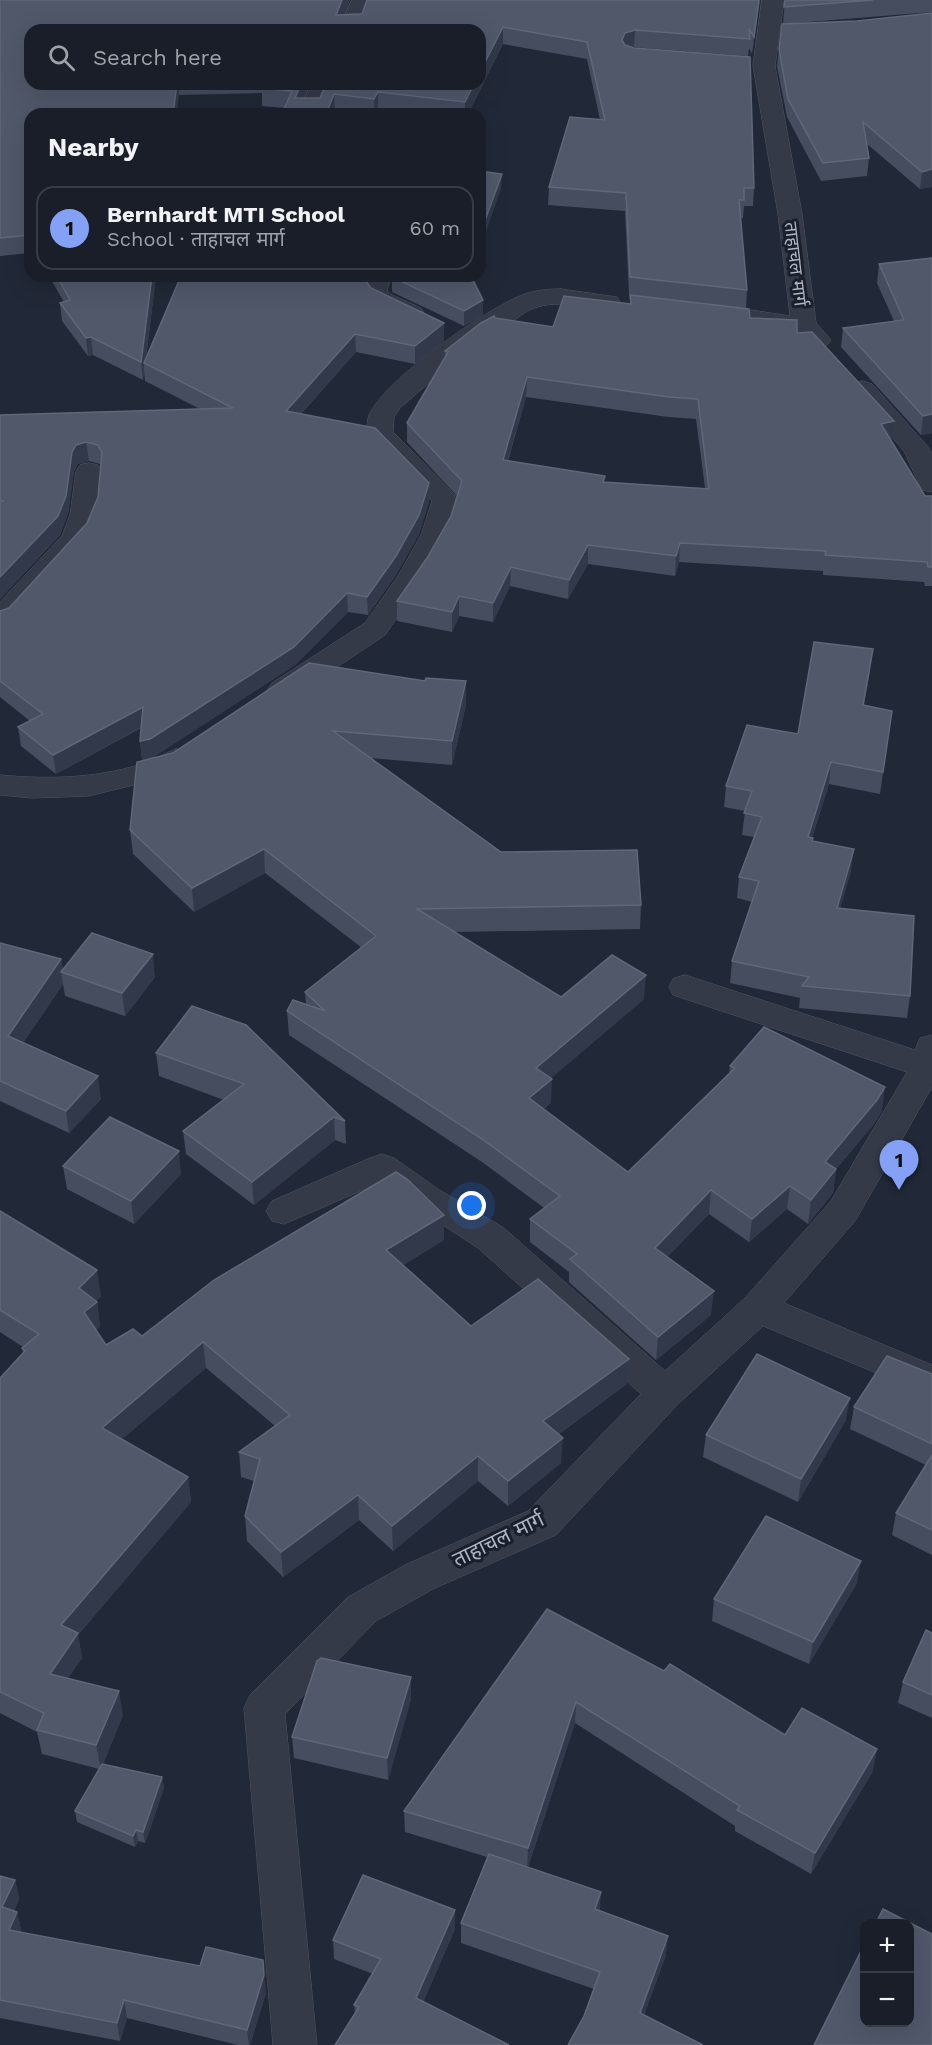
<!DOCTYPE html>
<meta charset="utf-8">
<style>
:root{--surface:#191e29;--page:#262b35;--text:#f1f3f6;--muted:#9fa2a8;--line:#373c46;--accent:#84a1f5}
body{margin:0;font-family:"Work Sans","Noto Sans Devanagari",sans-serif;background:var(--page);color:var(--text)}
.controls{position:absolute;right:18px;bottom:18px;display:grid;overflow:hidden;border-radius:12px;box-shadow:0 6px 24px #0002}
.controls button{width:54px;height:54px;display:grid;place-items:center;padding:0;border:0;border-bottom:2px solid var(--line);background:var(--surface);color:var(--text);font:30px sans-serif}
.you{position:absolute;left:472px;top:1206px;width:21px;height:21px;margin:-15px;border:4px solid #fff;border-radius:50%;background:#1a73e8;box-shadow:0 0 0 9px #1a73e833}
.badge{display:grid;place-items:center;width:39px;height:39px;border-radius:50%;background:var(--accent);color:#111;font-size:20px;font-weight:700}
.pin{position:absolute;translate:-50% -50px;filter:drop-shadow(0 2px 3px #0008)}
.pin::after{content:'';position:absolute;top:32px;width:21px;height:18px;background:inherit;clip-path:polygon(0 0,100% 0,50% 100%)}
.list{margin:0;padding:0;list-style:none}
h2{display:flex;justify-content:space-between;align-items:center;height:78px;margin:0;padding:0 24px;font-size:26px}
h2 small{font-size:20px;font-weight:400;color:var(--muted)}
.list li{display:grid;grid-template-columns:39px 1fr auto;gap:18px;align-items:center;box-sizing:border-box;height:84px;margin:0 12px 12px;padding:0 12px;border:2px solid var(--line);border-radius:18px}
.list b{display:block;font-size:22px;white-space:nowrap}
.list p{margin:0;font-size:20px;white-space:nowrap;color:var(--muted)}
.list em{font-size:20px;font-style:normal;color:var(--muted)}
.icon{flex:none;width:33px;height:33px;fill:none;stroke:currentColor;stroke-width:2;stroke-linecap:round;stroke-linejoin:round}
.map{position:relative;flex:none;width:932px;height:2045px;overflow:hidden}
.search{position:absolute;background:var(--surface);box-shadow:0 6px 24px #0002;left:24px;top:24px;width:462px;height:66px;display:flex;align-items:center;gap:15px;box-sizing:border-box;padding:0 21px;border-radius:18px;color:var(--muted);font-size:22px}
.panel{position:absolute;background:var(--surface);box-shadow:0 6px 24px #0002;left:24px;top:108px;width:462px;height:174px;border-radius:18px}
.map>svg:first-child{display:block}
.lines{fill:none;stroke-linecap:round;stroke-linejoin:round}
.minor-casing{stroke:#4f5563;stroke-width:1}
.minor{fill:#353a48;fill-rule:evenodd}
.wall{fill:#454d5f;fill-rule:evenodd}
.shaded-wall{fill:#32394a}
.building{fill:#50586a;stroke:#5f6778;stroke-width:1.5;fill-rule:evenodd}
.labels{text-anchor:middle;dominant-baseline:central;stroke-width:6;stroke-linejoin:round;paint-order:stroke}
.far-street-label{font-size:18px;fill:#afb5c4;stroke:#1a1f2c}
.street-label{font-size:21px;fill:#afb5c4;stroke:#1a1f2c}
</style>
<div class="map">
<svg width="932" height="2045" viewBox="0 0 932 2045">
<rect width="100%" height="100%" fill="#212837"/>
<g class="lines">
<g class="minor-casing">
<g id="minor">
<path d="M352 0H374L360 30H338Z"/>
<path d="M762 0H784L775 66 802 214 816 323 831 340 827 345C804 351 810 337 795 331 779 325 759 327 742 323L738 318 742 313 751 310 790 316 778 214 753 66Z"/>
<path d="M311 84H333L319 114H297Z"/>
<path d="M368 276H392L387 290 390 294 421 308 424 313 421 318C399 324 374 307 363 290Z"/>
<path d="M561 289 617 297 620 302 617 307 608 309C582 306 554 299 529 310L460 356 400 408 394 417 393 432 460 500 449 535 425 577 385 635 292 697 282 699 272 697 267 690 272 683 365 623 398 576 421 535 432 501 367 433C367 427 367 420 369 415 385 379 488 307 525 294 537 290 549 289 561 289Z"/>
<path d="M863 381 872 384 929 448 932 454V492L922 490 904 451 850 389 854 384Z"/>
<path d="M89 463 98 465 102 471 98 515 88 540 10 625 0 628V602L62 536 70 515 76 471 80 465Z"/>
<path d="M176 749 187 752 191 759C184 770 175 775 163 778L88 796 32 798 0 795V775C51 780 103 778 151 761 160 758 166 752 176 749Z"/>
<path d="M685 975 915 1050 920 1038 932 1035V1087L855 1221 784 1303 932 1365V1396L763 1326 678 1404 556 1535 435 1588 376 1621 285 1714 317 2045H273L244 1708 250 1695 348 1597 407 1564 528 1511 641 1394 478 1248 379 1183 284 1224 272 1221 266 1211 272 1201 370 1158 382 1154 394 1158 438 1189 504 1228 665 1371 745 1298 831 1201 907 1072 673 995 669 987 673 979Z"/>
</g>
</g>
<use href="#minor" class="minor"/>
</g>
<g class="wall">
<path d="M0 0H350L344 14 760 0 752 54 749 48 748 56 632 47 754 188 753 206H744L743 218H740L747 290 746 309 750 318 797 333 891 441 925 496H932V586H925L924 582 823 575V571L679 562 675 576 588 564 568 599 510 586 493 622 459 616 452 632 397 621V601L427 558 451 516 457 496 407 442V423L445 357V351L495 318 553 327 630 304V295H629L625 211 548 205 549 187 600 120 587 59 503 44 468 114H419L378 109 375 114H356L262 106V93L179 95 30 114V253L0 256ZM480 30 320 98H303L309 84H30ZM526 397 668 417 696 419 705 488 605 482 508 461Z"/>
<path d="M785 0H932V12L783 24Z"/>
<path d="M857 21 932 187 920 189 867 144 869 158 867 176 821 181 787 117 777 66 779 49Z"/>
<path d="M932 258V433L921 435 841 347 843 328 894 321 877 283 879 264Z"/>
<path d="M49 276H156L146 358 181 276H366L365 280 371 288 444 323V341L415 364 356 352 301 414 429 483V502L419 534 396 575 368 615 348 612 295 665 152 758 142 760 140 741 141 728 56 774 21 746 18 727 30 721 0 697V611L9 608 87 523 98 497 101 466 100 464 89 461 78 464 74 471 68 514 60 535 0 599V415L200 409 145 381 144 370 143 380 93 355 88 356 62 321 60 303 64 302Z"/>
<path d="M392 277 483 300V315L464 326 392 292Z"/>
<path d="M870 671 864 705 892 711 880 794 829 784 812 838H813V841L851 871 840 908 910 996 907 1018 799 1008 800 998 730 983 732 961 752 902 737 898 739 877 754 837 742 835 745 811 724 807 726 786 798 734Z"/>
<path d="M466 705 452 765 370 758 501 852 641 905 640 929 455 932 561 997 644 999 551 1078V1102L544 1109 628 1172 729 1074 730 1066 882 1111 874 1124 836 1169 833 1193 808 1224 787 1209 749 1242 709 1214 667 1257 711 1315 656 1360 569 1282V1272L530 1242V1219L544 1208 482 1162 289 1035 287 1011 306 1004 305 992 362 948 265 873 194 912 133 854 130 830 137 762Z"/>
<path d="M0 943 61 959 63 970 155 977 125 1016 65 996 63 984 23 1043 101 1099 69 1133 0 1101Z"/>
<path d="M156 1053 345 1121 346 1144 335 1140 254 1205 186 1154 183 1131 224 1100 159 1076Z"/>
<path d="M63 1166 181 1174 134 1224 67 1189Z"/>
<path d="M0 1211 101 1296 96 1301 97 1302 100 1327 96 1330 106 1345 142 1336 444 1240 403 1265 471 1326 629 1359 627 1384 559 1434 561 1463 508 1506 478 1481 393 1551 359 1520 283 1577 247 1541 245 1516 254 1481 241 1477 239 1452 275 1426 206 1368 122 1439 188 1477 191 1502 78 1635 82 1658 68 1678 123 1715 103 1764 162 1777 164 1788 145 1843 138 1841 135 1847 77 1822 75 1811 99 1769 42 1754 37 1732 0 1713V1378L23 1354 22 1348 23 1347 0 1332Z"/>
<path d="M932 1374V1555L892 1535 896 1513 926 1465 850 1429 854 1407Z"/>
<path d="M846 1420 798 1502 703 1457 706 1435Z"/>
<path d="M857 1583 809 1664 712 1621 714 1599Z"/>
<path d="M547 1609 785 1735 873 1771 811 1874 735 1831V1826L575 1723 528 1867 599 1911 666 1955 644 2015 584 2016 594 1989 461 1943V1923L487 1857 405 1832 404 1811Z"/>
<path d="M932 1633V1718L898 1703 903 1682Z"/>
<path d="M411 1677V1699L388 1780 294 1758 292 1737Z"/>
<path d="M0 1876 15 1880 19 1899 14 1911 17 1912 21 1930V1932L266 1993 250 2045H238L127 2018 120 2041 0 2018Z"/>
<path d="M455 1910V1929L423 2002 355 2013 354 2005 373 1974 334 1959 333 1940Z"/>
</g>
<g class="shaded-wall">
<path d="M342 0H350L337 30 336 15Z"/>
<path d="M759 0H760L752 54 754 37Z"/>
<path d="M503 27V44L468 114H465V102L474 84H480V72Z"/>
<path d="M635 30 634 47 624 50 622 40 625 33Z"/>
<path d="M177 84H179V95L177 114H173Z"/>
<path d="M301 84H309L296 114 295 98Z"/>
<path d="M378 92V109L375 114H374V99Z"/>
<path d="M334 94 335 111 334 114H326Z"/>
<path d="M932 169V187L920 189 922 172Z"/>
<path d="M502 174 501 189 480 249V234Z"/>
<path d="M152 276H156L145 364 144 363V370L143 380 141 362Z"/>
<path d="M483 300V315L464 326V311Z"/>
<path d="M444 323V341L415 364V346Z"/>
<path d="M355 334 356 352 287 429 286 411Z"/>
<path d="M91 337 93 355 88 356 86 338Z"/>
<path d="M527 377 526 397 502 479 503 460Z"/>
<path d="M932 414V433L921 435 923 416Z"/>
<path d="M894 421 892 441 881 424Z"/>
<path d="M86 442 89 461 78 464 74 471 68 514 60 535 0 599V577L76 445Z"/>
<path d="M429 483V502L419 534 396 575 368 615 367 597Z"/>
<path d="M680 543 679 562 675 576 676 556Z"/>
<path d="M588 545V564L568 599 569 580Z"/>
<path d="M511 567 510 586 493 622V603Z"/>
<path d="M347 593 348 612 295 665 152 758 142 760 140 741Z"/>
<path d="M459 596V616L452 632V612Z"/>
<path d="M873 649 870 671 860 726 863 705Z"/>
<path d="M466 681V705L452 765V741Z"/>
<path d="M143 707 145 725 56 774 53 755Z"/>
<path d="M831 762 829 784 805 859 808 837Z"/>
<path d="M264 849 265 873 194 912 192 888Z"/>
<path d="M854 849 851 871 834 930 837 908Z"/>
<path d="M153 954 155 977 125 1016 122 993Z"/>
<path d="M61 959 63 973 61 972 63 984 12 1059 8 1036Z"/>
<path d="M646 975 644 999 535 1092 536 1068Z"/>
<path d="M98 1076 101 1099 69 1133 66 1111Z"/>
<path d="M552 1079 551 1102 529 1122V1098Z"/>
<path d="M885 1087 882 1111 874 1124 822 1185 825 1162Z"/>
<path d="M334 1117 335 1140 254 1205 252 1182Z"/>
<path d="M179 1151 181 1174 134 1224 131 1201Z"/>
<path d="M836 1169 833 1193 808 1224 811 1200Z"/>
<path d="M790 1186 787 1209 749 1242 752 1219Z"/>
<path d="M711 1190 709 1214 654 1271 655 1248Z"/>
<path d="M444 1215V1240L387 1275 386 1250Z"/>
<path d="M97 1270 101 1296 88 1308 97 1302 100 1327 88 1337 79 1288Z"/>
<path d="M714 1291 711 1315 656 1360 658 1337Z"/>
<path d="M203 1342 206 1368 106 1453 102 1428Z"/>
<path d="M629 1359 627 1384 542 1446 543 1421Z"/>
<path d="M850 1398 846 1420 798 1502 801 1479Z"/>
<path d="M563 1438 561 1463 508 1506V1481Z"/>
<path d="M478 1456V1481L393 1551 392 1526Z"/>
<path d="M188 1477 191 1502 78 1635 82 1658 54 1698 50 1674 61 1625Z"/>
<path d="M358 1495 359 1520 283 1577 281 1552Z"/>
<path d="M861 1561 857 1583 809 1664 813 1642Z"/>
<path d="M411 1677V1699L388 1780 387 1758Z"/>
<path d="M119 1691 123 1715 101 1769 96 1745Z"/>
<path d="M576 1702 575 1723 527 1869 528 1848Z"/>
<path d="M877 1749 873 1771 811 1874 815 1853Z"/>
<path d="M162 1777 164 1788 145 1843 143 1832Z"/>
<path d="M136 1830 138 1841 135 1847 133 1836Z"/>
<path d="M15 1880 19 1899 7 1926 2 1907Z"/>
<path d="M601 1892 600 1911 595 1909Z"/>
<path d="M455 1910V1929L417 2017 416 1998Z"/>
<path d="M17 1912 21 1930 13 1948 9 1930Z"/>
<path d="M668 1936 666 1955 638 2032 640 2013Z"/>
<path d="M263 1960 266 1993 250 2045H249L247 2030Z"/>
<path d="M124 2000 127 2018 120 2041 117 2023Z"/>
</g>
<g class="building">
<path d="M0 0H342L336 15 362 14 367 0H759L754 37 749 29 750 39 635 30 625 33 622 40 625 45 634 48 750 57 754 188H744V200H739L747 290 630 277 626 193 549 187 570 117 605 120 587 42 503 27 480 72V30H30V84H177L173 114H30V235L0 238Z"/>
<path d="M785 0H873L784 7Z"/>
<path d="M932 13V169L922 172 863 122 869 158 823 163 788 99 779 49 782 24 857 21Z"/>
<path d="M263 84H301L295 98H320L326 84H474L465 102 378 92 374 99 334 94 326 114H282L292 91 261 88Z"/>
<path d="M480 171 502 174 480 234Z"/>
<path d="M932 258V414L923 416 843 328 904 320 879 264Z"/>
<path d="M57 276H152L141 362 91 337 86 338 60 303 70 300Z"/>
<path d="M181 276H362L371 288 444 323 415 346 355 334 286 411 375 428 429 483 419 515 396 556 367 597 347 593 294 647 150 739 140 741 143 707 53 755 18 727 43 714 0 681V611L9 608 87 523 98 497 102 453 98 445 86 442 76 445 72 452 66 496 58 516 0 577V502L3 501 0 500V415L233 408 144 363Z"/>
<path d="M392 276H471L483 300 464 311 392 277Z"/>
<path d="M630 295 749 309 750 318 797 320V333L812 332 894 421 881 424 925 496H932V567H928L927 562 825 555 826 551 680 543 676 556 588 545 569 580 511 567 493 603 459 596 452 612 397 601 427 558 451 516 462 481 407 423 448 352 445 351 481 323 494 316 495 318 553 327 564 296 631 304ZM527 377 669 397 698 399 709 489 603 482 605 476 503 460Z"/>
<path d="M814 642 873 649 863 705 892 711 883 772 831 762 808 837 813 838 812 841 854 849 837 908 914 916 910 996 802 986 809 977 732 961 759 881 739 877 762 817 744 813 752 791 726 786 747 725 798 734Z"/>
<path d="M309 663 425 681 426 678 466 681 452 741 333 731 501 852 637 850 641 905 417 909 561 997 612 955 646 975 536 1068 552 1079 529 1098 628 1172 735 1068 730 1066 764 1027 885 1087 877 1100 825 1162 836 1169 811 1200 790 1186 752 1219 711 1190 655 1248 714 1291 658 1337 570 1259 577 1254 530 1219 560 1196 482 1139 287 1011 293 1000 325 1011 305 992 376 936 264 849 192 888 130 830 137 762 173 753Z"/>
<path d="M92 933 153 954 122 993 61 972Z"/>
<path d="M0 943 61 959 8 1036 98 1076 66 1111 0 1081Z"/>
<path d="M192 1006 246 1025 345 1121 334 1117 252 1182 183 1131 244 1084 156 1053Z"/>
<path d="M110 1117 179 1151 131 1201 63 1166Z"/>
<path d="M396 1172 407 1179 444 1215 386 1250 471 1326 538 1279 629 1359 543 1421 563 1438 508 1481 478 1456 392 1526 358 1495 281 1552 245 1516 260 1459 239 1452 290 1415 203 1342 102 1428 188 1477 61 1625 78 1633 50 1674 119 1691 96 1745 37 1730 44 1713 0 1692V1378L25 1351 22 1348 39 1334 0 1310V1211L97 1270 79 1288 97 1302 84 1312 106 1345 133 1329 142 1336 214 1280Z"/>
<path d="M757 1354 850 1398 801 1479 706 1435Z"/>
<path d="M887 1356 932 1374V1444L854 1407Z"/>
<path d="M932 1455V1530L896 1513Z"/>
<path d="M766 1516 861 1561 813 1642 714 1599Z"/>
<path d="M547 1609 664 1671 670 1664 785 1735 802 1708 877 1749 815 1853 737 1810 740 1806 576 1702 528 1848 404 1811Z"/>
<path d="M926 1630 932 1633V1695L903 1682Z"/>
<path d="M321 1658 411 1677 387 1758 292 1737 317 1661Z"/>
<path d="M102 1764 162 1777 143 1832 136 1830 133 1836 75 1811Z"/>
<path d="M489 1854 601 1892 595 1909 668 1936 640 2013 703 2045H568L584 2016 600 1972 461 1923Z"/>
<path d="M363 1875 455 1910 416 1998 509 2045H335L359 2007 354 2005 381 1959 333 1940Z"/>
<path d="M0 1876 15 1880 2 1907 17 1912 9 1930 200 1966 206 1947 263 1960 264 1975 247 2030 124 2000 117 2023 0 2000Z"/>
<path d="M883 1909 932 1934V2045H814L864 1945V2022H909V1923H876Z"/>
</g>
<g class="labels">
<g class="far-street-label">
<text transform="translate(796 264) rotate(83)">ताहाचल मार्ग</text>
</g>
<g class="street-label">
<text transform="translate(498 1539) rotate(-26)">ताहाचल मार्ग</text>
</g>
</g>
</svg>
<div class="controls">
<button>+</button>
<button>−</button>
</div>
<div class="you"></div>
<div class="pin badge" style="left:899px;top:1190px">1</div>
<div class="search"><svg class="icon" aria-label="search" viewBox="0 0 24 24"><circle cx="10" cy="10" r="6"/><path d="M15 15l6 6"/></svg>Search here</div>
<section class="panel">
<h2>Nearby<small></small></h2>
<ul class="list">
<li><span class="badge">1</span><div><b>Bernhardt MTI School</b><p>School · ताहाचल मार्ग</p></div><em>60 m</em></li>
</ul>
</section>
</div>
